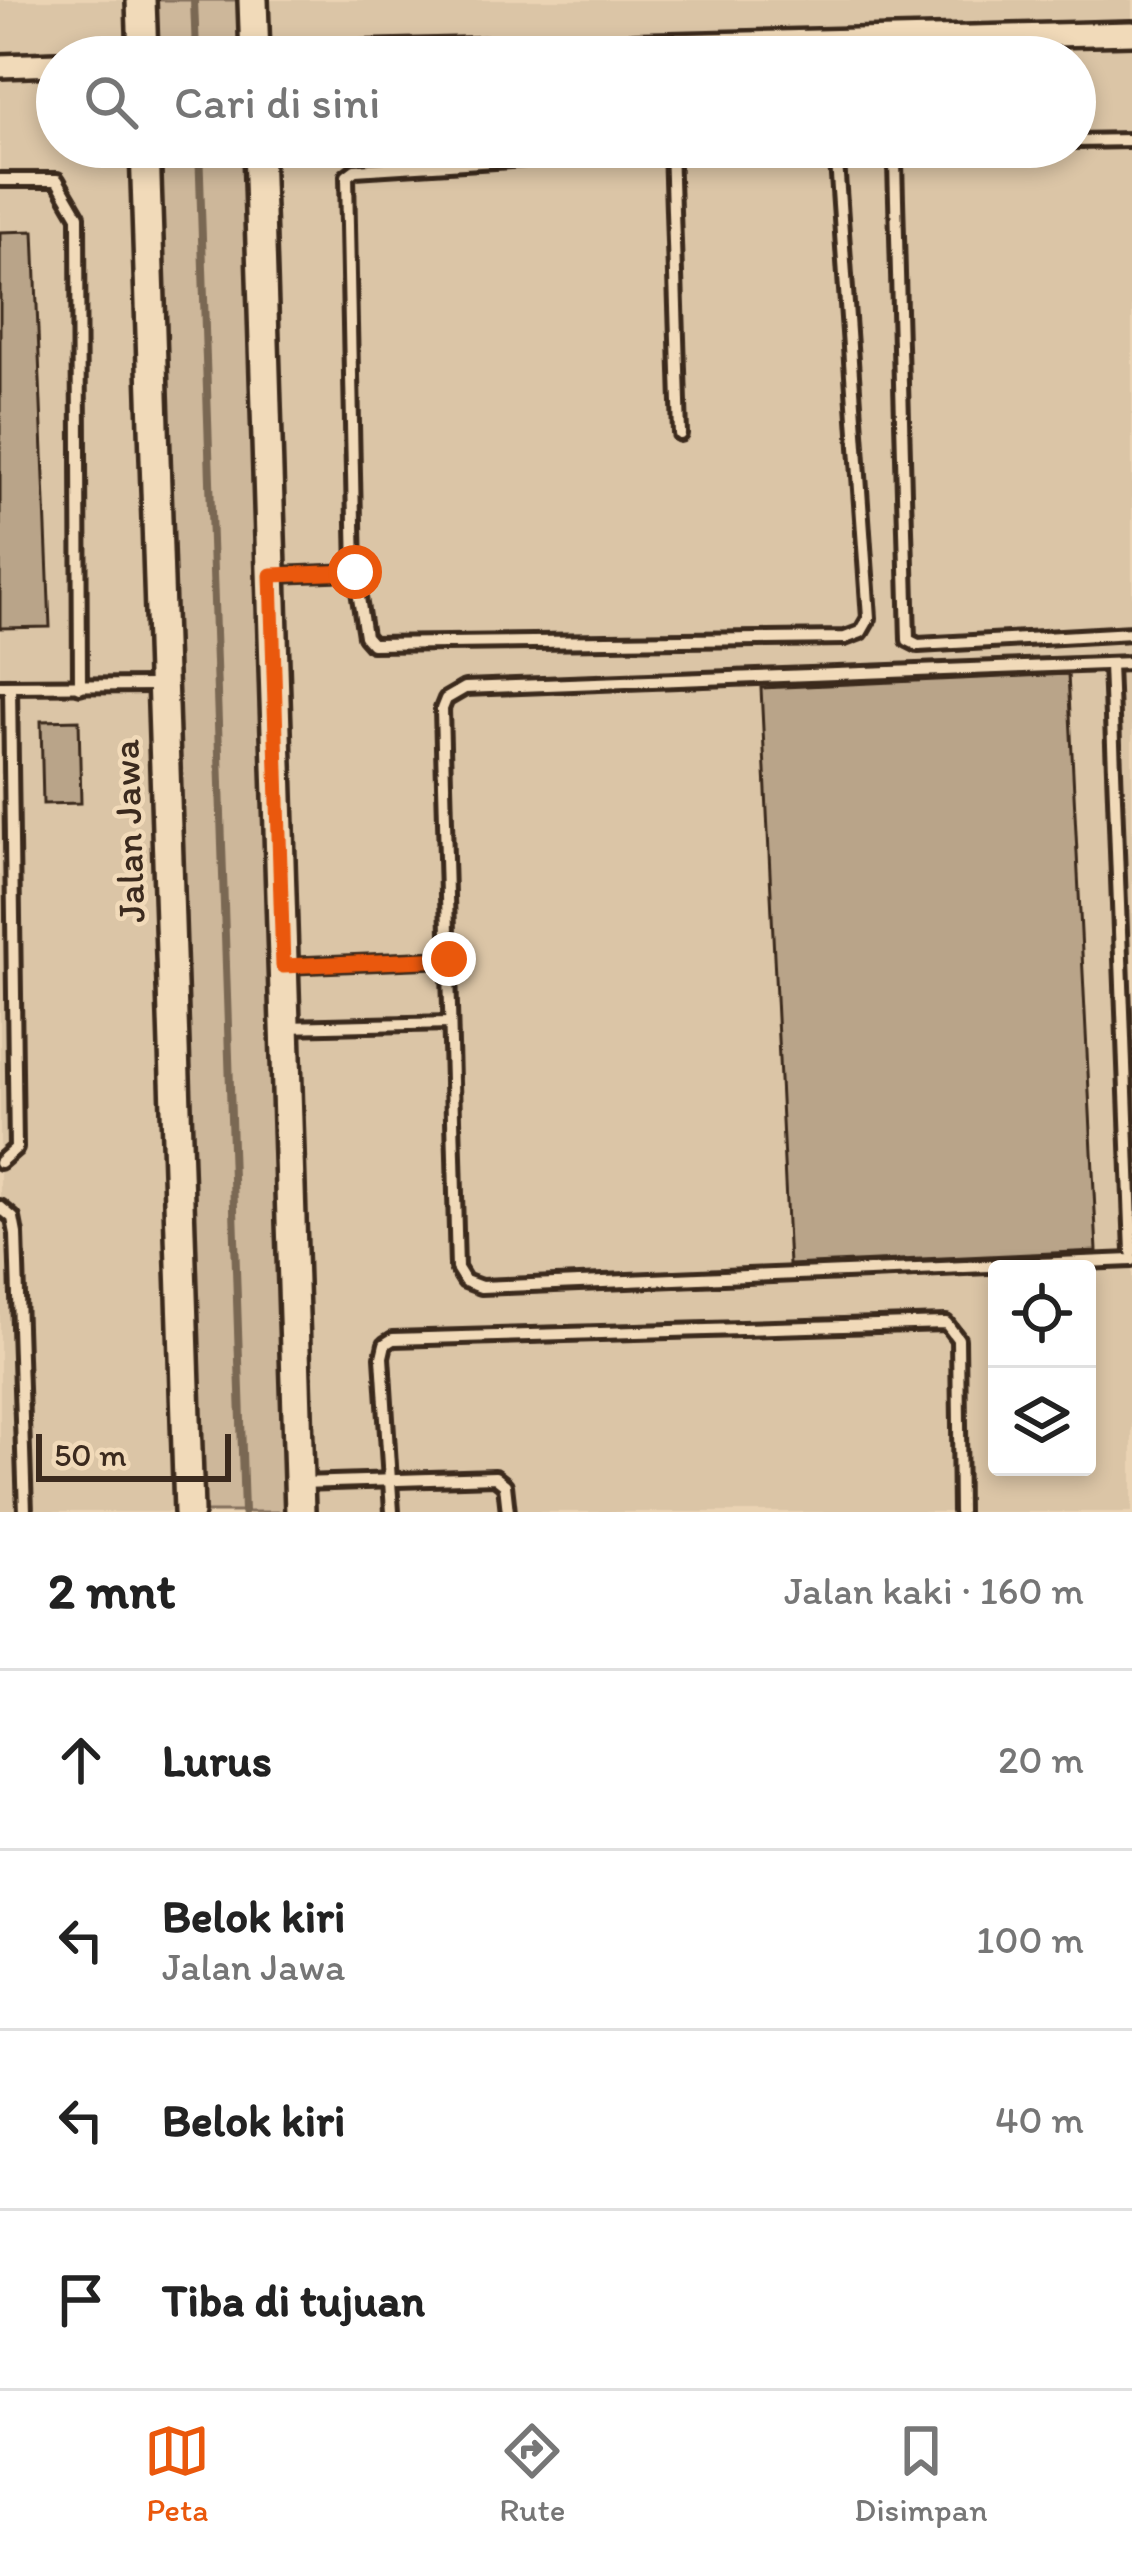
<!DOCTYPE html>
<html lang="id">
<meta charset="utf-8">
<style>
:root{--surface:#fff;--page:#f6f6f6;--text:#222;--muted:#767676;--line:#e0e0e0;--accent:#ea580c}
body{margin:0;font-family:Itim,sans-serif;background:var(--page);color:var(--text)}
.controls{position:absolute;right:36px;bottom:36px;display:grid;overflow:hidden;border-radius:12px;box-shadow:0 6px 18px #0003}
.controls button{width:108px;height:108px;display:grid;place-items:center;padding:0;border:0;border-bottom:3px solid var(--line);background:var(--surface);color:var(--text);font:60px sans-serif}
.scale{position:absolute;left:36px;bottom:30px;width:195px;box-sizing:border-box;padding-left:12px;border:6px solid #3b2a1e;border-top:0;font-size:33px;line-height:42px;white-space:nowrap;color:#3b2a1e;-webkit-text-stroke:9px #f1dab9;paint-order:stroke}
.stop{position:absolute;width:36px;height:36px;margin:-27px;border:9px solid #ea580c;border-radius:50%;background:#fff}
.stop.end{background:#ea580c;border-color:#fff;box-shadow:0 3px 12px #0008}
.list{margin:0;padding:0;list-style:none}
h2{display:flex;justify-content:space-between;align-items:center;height:156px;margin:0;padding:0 48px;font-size:51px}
h2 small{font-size:39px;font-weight:400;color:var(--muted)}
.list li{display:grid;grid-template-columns:78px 1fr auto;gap:36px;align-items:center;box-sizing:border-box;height:180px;padding:0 48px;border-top:3px solid var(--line)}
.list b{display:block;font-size:45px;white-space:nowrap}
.list p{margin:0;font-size:39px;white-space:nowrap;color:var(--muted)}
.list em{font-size:39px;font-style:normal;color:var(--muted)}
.icon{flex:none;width:66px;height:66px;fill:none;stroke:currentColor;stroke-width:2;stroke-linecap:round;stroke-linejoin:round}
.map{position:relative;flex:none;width:1132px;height:1512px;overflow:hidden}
.search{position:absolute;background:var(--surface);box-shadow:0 6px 18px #0003;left:36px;right:36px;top:36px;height:132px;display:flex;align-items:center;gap:30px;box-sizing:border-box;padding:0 42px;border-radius:66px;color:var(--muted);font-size:45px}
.sheet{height:876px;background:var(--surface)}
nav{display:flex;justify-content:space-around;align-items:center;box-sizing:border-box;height:168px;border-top:3px solid var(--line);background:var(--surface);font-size:33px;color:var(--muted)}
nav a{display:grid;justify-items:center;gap:6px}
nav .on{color:var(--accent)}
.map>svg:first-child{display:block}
.built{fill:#dbc5a6;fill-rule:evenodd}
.green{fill:#cdb79a;stroke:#84705c;stroke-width:3}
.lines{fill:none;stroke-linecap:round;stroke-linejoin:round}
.stream{stroke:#7a6753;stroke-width:8}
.building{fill:#b9a489;stroke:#3b2a1e;stroke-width:3}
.service-casing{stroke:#3b2a1e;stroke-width:20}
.minor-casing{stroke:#3b2a1e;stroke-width:30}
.tertiary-casing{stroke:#3b2a1e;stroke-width:36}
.service{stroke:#f1dab9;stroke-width:10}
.minor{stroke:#f1dab9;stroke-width:21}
.tertiary{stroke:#f1dab9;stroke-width:27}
.route{stroke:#ea580c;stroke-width:15}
.labels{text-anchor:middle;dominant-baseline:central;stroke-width:9;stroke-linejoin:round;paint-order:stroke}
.street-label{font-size:39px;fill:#3b2a1e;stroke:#f1dab9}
</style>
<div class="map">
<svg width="1132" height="1512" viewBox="0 0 1132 1512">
<rect width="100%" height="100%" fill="#ead3b3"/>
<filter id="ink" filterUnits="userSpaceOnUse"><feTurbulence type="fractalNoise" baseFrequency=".00833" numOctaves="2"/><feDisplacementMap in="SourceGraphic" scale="24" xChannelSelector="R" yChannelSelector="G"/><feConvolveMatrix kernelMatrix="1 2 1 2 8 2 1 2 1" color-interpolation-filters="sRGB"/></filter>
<g filter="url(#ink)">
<path class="built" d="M0 0H1132V1512H0ZM57 57H1075V147H57ZM997 1269H1087V1467H997Z"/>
<g class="green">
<path d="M141 0H253L255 57H143Z"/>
<path d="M146 147H258L300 1512H189Z"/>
</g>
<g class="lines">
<g class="stream">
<path d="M194 0 196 52"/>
<path d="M199 147 244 1512"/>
</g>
</g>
<g class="building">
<path d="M34 231 50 627 0 628V232Z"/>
<path d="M1068 674 1097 1251 789 1265 761 688Z"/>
<path d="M79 720 81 803 43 804 41 721Z"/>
</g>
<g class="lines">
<g class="service-casing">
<g id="service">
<path d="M1075 141 1132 140"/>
<path d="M671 147 680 434"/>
<path d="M714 147 355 170 347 176 355 572 365 636 372 644 845 638 861 632 869 618 836 147"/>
<path d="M906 147 895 163 908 640 918 645 1132 633"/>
<path d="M0 180H57L78 216 80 687"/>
<path d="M275 575 355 572"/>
<path d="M1132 663 465 688 446 699 442 709 457 1268 465 1281 481 1287 1132 1260"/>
<path d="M1110 664 1132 1252"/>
<path d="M0 686 159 685"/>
<path d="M284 966 449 959"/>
<path d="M286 1027 450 1023"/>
<path d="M0 1162 16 1148 10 686"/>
<path d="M0 1207 13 1218 16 1234 25 1512"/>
<path d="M300 1483 495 1477 505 1485 508 1512"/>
<path d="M392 1512 382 1357 385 1344 393 1339 946 1323 958 1339 960 1512"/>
</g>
</g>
<g class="minor-casing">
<g id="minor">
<path d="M200 57 1132 33"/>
<path d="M0 66 57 64"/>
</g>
</g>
<g class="tertiary-casing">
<g id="tertiary">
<path d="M141 0 143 57"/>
<path d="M253 0 255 57"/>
<path d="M145 147 189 1512"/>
<path d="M258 147 300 1512"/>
</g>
</g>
<use href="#service" class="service"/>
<use href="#minor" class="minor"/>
<use href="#tertiary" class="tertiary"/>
</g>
</g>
<g class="lines" filter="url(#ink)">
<path class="route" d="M355 572 271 575 283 966 449 959"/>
</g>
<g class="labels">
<g class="street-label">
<text transform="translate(128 831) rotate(-92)">Jalan Jawa</text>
</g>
</g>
</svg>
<div class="controls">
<button><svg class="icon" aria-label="locate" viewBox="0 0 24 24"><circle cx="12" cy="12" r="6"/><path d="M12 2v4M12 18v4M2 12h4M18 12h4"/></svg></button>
<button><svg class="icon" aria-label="layers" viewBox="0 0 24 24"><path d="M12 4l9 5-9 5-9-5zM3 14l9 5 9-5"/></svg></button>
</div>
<div class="scale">50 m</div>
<div class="stop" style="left:355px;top:572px"></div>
<div class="stop end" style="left:449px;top:959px"></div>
<div class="search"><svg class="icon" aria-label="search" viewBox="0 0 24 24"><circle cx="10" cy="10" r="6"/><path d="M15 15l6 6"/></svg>Cari di sini</div>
</div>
<section class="sheet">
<h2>2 mnt<small>Jalan kaki · 160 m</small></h2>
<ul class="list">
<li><svg class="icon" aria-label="ahead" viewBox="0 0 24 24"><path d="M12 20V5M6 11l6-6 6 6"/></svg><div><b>Lurus</b></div><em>20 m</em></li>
<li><svg class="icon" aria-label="left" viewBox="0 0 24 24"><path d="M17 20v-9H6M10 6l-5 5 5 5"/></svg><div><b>Belok kiri</b><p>Jalan Jawa</p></div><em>100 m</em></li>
<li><svg class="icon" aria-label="left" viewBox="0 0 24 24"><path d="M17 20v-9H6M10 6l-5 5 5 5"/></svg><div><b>Belok kiri</b></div><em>40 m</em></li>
<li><svg class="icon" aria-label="arrive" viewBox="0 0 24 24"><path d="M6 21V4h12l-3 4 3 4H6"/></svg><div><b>Tiba di tujuan</b></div></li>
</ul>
</section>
<nav>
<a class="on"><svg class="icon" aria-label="map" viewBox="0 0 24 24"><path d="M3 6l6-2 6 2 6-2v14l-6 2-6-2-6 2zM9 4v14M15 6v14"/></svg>Peta</a>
<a><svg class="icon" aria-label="directions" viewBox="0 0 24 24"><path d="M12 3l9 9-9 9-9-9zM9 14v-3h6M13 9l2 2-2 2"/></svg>Rute</a>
<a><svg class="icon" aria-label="saved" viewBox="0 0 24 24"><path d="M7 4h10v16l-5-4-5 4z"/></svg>Disimpan</a>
</nav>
